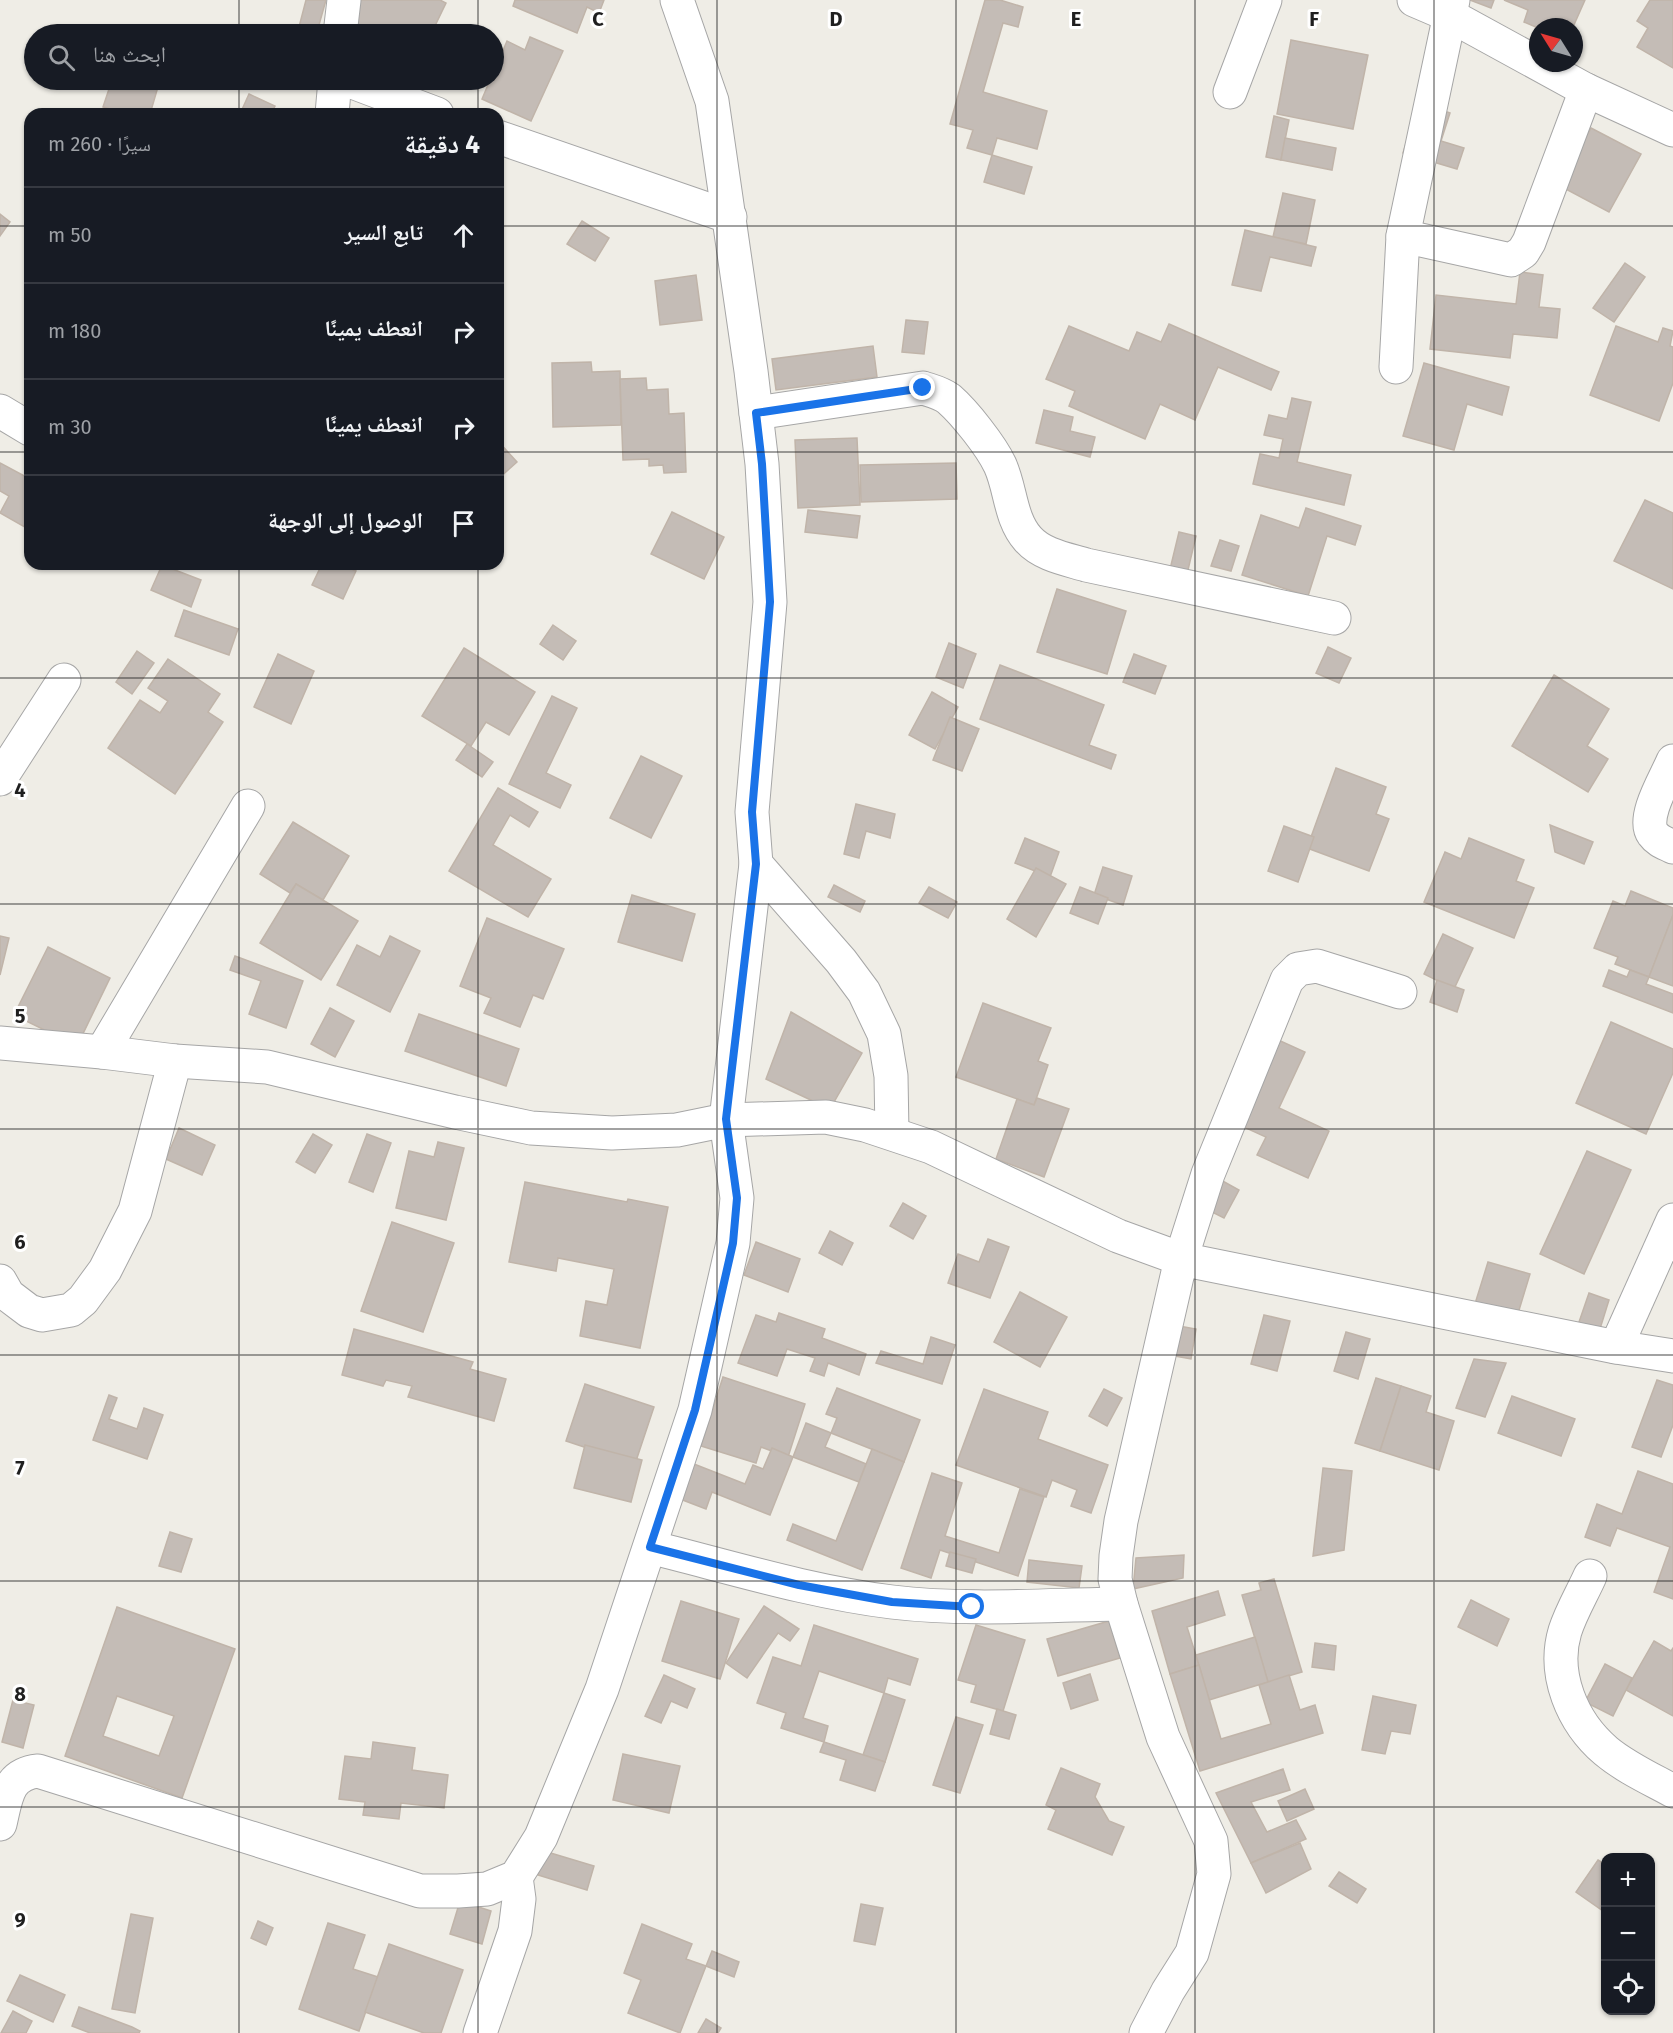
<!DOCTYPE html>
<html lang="ar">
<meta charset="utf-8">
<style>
:root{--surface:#171b24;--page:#20242c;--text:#f1f3f6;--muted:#9ea1a6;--line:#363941}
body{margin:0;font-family:"Fira Sans","Noto Naskh Arabic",sans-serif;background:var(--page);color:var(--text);direction:rtl}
.controls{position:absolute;right:18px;bottom:18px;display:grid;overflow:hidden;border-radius:12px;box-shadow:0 2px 4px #0004}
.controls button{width:54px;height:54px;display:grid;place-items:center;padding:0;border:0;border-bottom:2px solid var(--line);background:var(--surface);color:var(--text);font:30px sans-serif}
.compass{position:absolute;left:1529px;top:18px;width:54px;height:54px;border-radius:50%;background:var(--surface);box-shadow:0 2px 4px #0004;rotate:307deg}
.stop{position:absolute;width:18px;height:18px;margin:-14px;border:4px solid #1a73e8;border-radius:50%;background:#fff}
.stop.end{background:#1a73e8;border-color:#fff;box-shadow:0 2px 6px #0008}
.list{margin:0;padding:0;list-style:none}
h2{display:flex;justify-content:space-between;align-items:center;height:78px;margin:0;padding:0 24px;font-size:26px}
h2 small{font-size:20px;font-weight:400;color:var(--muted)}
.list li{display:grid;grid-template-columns:39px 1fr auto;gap:18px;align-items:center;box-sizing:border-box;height:96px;padding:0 24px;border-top:2px solid var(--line)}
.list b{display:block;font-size:22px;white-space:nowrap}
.list em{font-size:20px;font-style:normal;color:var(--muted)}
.icon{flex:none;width:33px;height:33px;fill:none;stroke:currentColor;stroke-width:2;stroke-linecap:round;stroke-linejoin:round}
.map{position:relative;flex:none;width:1673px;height:2033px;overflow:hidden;direction:ltr}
.search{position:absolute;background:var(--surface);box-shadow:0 2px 4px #0004;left:24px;top:24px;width:480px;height:66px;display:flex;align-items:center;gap:15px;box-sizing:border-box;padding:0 21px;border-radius:33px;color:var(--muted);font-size:22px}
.panel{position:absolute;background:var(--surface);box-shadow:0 2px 4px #0004;left:24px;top:108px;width:480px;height:462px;border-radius:18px;direction:rtl}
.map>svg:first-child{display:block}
.building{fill:#c4bcb6;stroke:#c0b4a9;stroke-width:1.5;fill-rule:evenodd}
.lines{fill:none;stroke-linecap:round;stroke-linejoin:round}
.street-casing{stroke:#a6a6a6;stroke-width:35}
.street{stroke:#fff;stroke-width:33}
.route{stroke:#1a73e8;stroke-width:8}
.grid{fill:none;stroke:#1f1f1f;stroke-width:1.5;stroke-opacity:0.55}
.grid-label{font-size:20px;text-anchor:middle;font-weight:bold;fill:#1f1f1f;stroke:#fff;stroke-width:6;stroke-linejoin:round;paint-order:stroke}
</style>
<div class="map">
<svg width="1673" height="2033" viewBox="0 0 1673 2033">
<rect width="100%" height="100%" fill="#efede6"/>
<g class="building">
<path d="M306 0H326L317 32 299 27Z"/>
<path d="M350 0H440L446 3 431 34H334Z"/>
<path d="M515 0H604L599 13 587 7 577 33 513 6Z"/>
<path d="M985 0H1000L1023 7 1018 27 1003 23 983 92 1047 111 1037 149 997 138 992 155 967 148 973 130 950 124Z"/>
<path d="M1470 0H1494L1491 8Z"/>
<path d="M1504 0H1585L1573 27 1538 28 1524 22 1528 10Z"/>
<path d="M1650 0H1673V68L1637 47 1648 28 1637 21Z"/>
<path d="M530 37 563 51 531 121 482 99 490 80H494V72L507 41 525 50Z"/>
<path d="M1291 40 1368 55 1353 129 1277 114Z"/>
<path d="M112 80H160L150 114H128L103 107Z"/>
<path d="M249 94 275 106 271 114H240Z"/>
<path d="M1419 102 1450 113 1441 141 1464 148 1457 169 1403 153Z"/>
<path d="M1274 116 1289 120 1281 160 1266 157Z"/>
<path d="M1591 128 1641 154 1609 212 1560 186Z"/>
<path d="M1285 138 1336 148 1332 170 1281 160Z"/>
<path d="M992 155 1032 167 1024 194 984 182Z"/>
<path d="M1283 193 1315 200 1306 244 1273 237Z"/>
<path d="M0 214 10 222 0 236Z"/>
<path d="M582 221 609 238 595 261 567 244Z"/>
<path d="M1245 230 1316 247 1311 266 1270 257 1261 291 1232 285Z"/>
<path d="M1625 263 1645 277 1614 322 1593 308Z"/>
<path d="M1520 272 1543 275 1539 307 1560 309 1557 338 1513 334 1510 358 1430 349 1436 295 1516 304Z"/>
<path d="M696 275 702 320 660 325 655 281Z"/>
<path d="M906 320 928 322 924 354 902 352Z"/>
<path d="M1169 324 1279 372 1271 390 1218 367 1195 420 1160 404 1145 439 1069 406 1075 391 1046 379 1069 326 1129 351 1137 332 1161 342Z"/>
<path d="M1616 326 1658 342 1663 328 1673 331 1670 346 1673 347V383L1659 421 1590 395Z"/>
<path d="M873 346 877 377 776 390 772 359Z"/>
<path d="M591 362 592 372 620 371 621 425 553 427 552 363Z"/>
<path d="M1424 363 1509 387 1502 415 1467 404 1454 450 1403 436Z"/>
<path d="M646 378 647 390 668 389 669 414 684 413 686 472 664 473 663 465 649 466V459L623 460 620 379Z"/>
<path d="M1292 398 1311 402 1297 462 1351 475 1344 505 1253 484 1260 454 1279 458 1283 439 1264 435 1269 415 1287 419Z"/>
<path d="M1044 410 1073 417 1070 431 1095 437 1090 457 1036 443Z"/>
<path d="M857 438 860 505 798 508 795 440Z"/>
<path d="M498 441 517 462 498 479Z"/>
<path d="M0 463 30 479V530L0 513 9 496 0 491Z"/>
<path d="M956 463 957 499 861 502 860 465Z"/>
<path d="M1645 500 1673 513V589L1614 561Z"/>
<path d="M1306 508 1361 526 1355 545 1327 536 1308 596 1242 575 1261 515 1299 528Z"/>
<path d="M808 510 860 516 857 538 805 532Z"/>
<path d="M672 512 724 537 704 579 651 554Z"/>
<path d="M1179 532 1196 536 1183 591 1166 586Z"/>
<path d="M1220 540 1239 546 1231 571 1211 566Z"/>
<path d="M322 564H340L356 571 343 599 312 585Z"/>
<path d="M162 565 201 580 191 607 151 590Z"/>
<path d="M1057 589 1126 611 1107 674 1037 652Z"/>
<path d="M184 610 238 629 229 655 175 636Z"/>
<path d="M553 625 576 641 563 660 540 644Z"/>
<path d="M949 643 976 654 963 688 936 677Z"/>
<path d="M1328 647 1351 658 1339 683 1316 673Z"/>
<path d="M464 648 535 692 509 735 486 722 471 746 422 716Z"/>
<path d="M137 651 154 663 132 694 116 682Z"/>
<path d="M278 654 314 671 291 724 254 707Z"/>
<path d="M1134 654 1166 666 1155 694 1123 682Z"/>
<path d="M168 659 220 694 208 712 223 722 175 794 108 748 140 700 160 713 168 701 148 688Z"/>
<path d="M1000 665 1104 705 1089 745 1116 755 1111 769 980 719Z"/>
<path d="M1554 675 1609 709 1587 746 1608 759 1588 792 1512 746Z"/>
<path d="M932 692 958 707 935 749 909 735Z"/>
<path d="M552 696 577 708 546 773 571 785 560 808 509 784Z"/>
<path d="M950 717 979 729 962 771 933 760Z"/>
<path d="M467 744 493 762 482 777 456 760Z"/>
<path d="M641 756 682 776 651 838 610 818Z"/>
<path d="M1336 768 1386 787 1376 814 1389 819 1369 871 1307 848Z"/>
<path d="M498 788 538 812 529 827 510 815 493 845 551 879 528 917 449 871Z"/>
<path d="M856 804 895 814 890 838 866 831 859 858 844 854Z"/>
<path d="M293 822 349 856 323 900 296 884 290 893 260 874Z"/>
<path d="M1550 825 1593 842 1584 864 1555 852Z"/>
<path d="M1284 826 1314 837 1298 882 1268 871Z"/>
<path d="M1025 838 1059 852 1050 877 1015 863Z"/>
<path d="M1469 838 1524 860 1516 881 1534 888 1514 938 1424 902 1445 852 1461 859Z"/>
<path d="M1103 867 1132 876 1123 905 1094 895Z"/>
<path d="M1036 868 1066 884 1036 937 1007 919Z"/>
<path d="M296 884 358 921 321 980 260 943Z"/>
<path d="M834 885 865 901 860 912 828 897Z"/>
<path d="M929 887 957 902 948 918 919 903Z"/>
<path d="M1080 887 1108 898 1098 924 1070 913Z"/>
<path d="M1631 891 1673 908V915L1649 977 1615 964 1618 957 1594 948 1613 901 1625 906Z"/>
<path d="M632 895 695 914 682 961 618 942Z"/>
<path d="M1673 915V986L1649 977Z"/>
<path d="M487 918 564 949 543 999 533 995 520 1027 484 1013 491 998 460 986Z"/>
<path d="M1443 934 1473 948 1454 989 1424 974Z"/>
<path d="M0 936 9 938 0 975Z"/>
<path d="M390 936 420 951 390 1012 337 985 357 945 380 957Z"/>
<path d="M48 947 110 978 77 1046 14 1015Z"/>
<path d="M235 956 303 981 286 1028 249 1014 261 981 230 970Z"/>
<path d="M1609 970 1627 977 1630 970 1649 977 1646 984 1673 994V1013L1603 986Z"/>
<path d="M1437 980 1464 990 1457 1012 1430 1002Z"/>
<path d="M983 1003 1051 1028 1038 1061 1048 1065 1034 1105 956 1077Z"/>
<path d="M330 1008 354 1021 335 1057 311 1044Z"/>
<path d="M791 1012 862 1053 830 1109 766 1079Z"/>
<path d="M419 1014 519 1049 506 1086 405 1051Z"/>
<path d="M1611 1022 1673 1049V1073L1646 1134 1576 1103Z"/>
<path d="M1276 1039 1305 1052 1279 1108 1329 1131 1308 1178 1257 1155 1266 1137 1237 1124Z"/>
<path d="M1037 1098 1069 1109 1044 1177 996 1159 1017 1099 1034 1105Z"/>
<path d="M179 1128 215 1145 202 1175 166 1159Z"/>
<path d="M313 1134 332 1145 315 1173 296 1162Z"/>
<path d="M367 1134 391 1143 373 1192 349 1182Z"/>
<path d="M438 1142 464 1148 446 1220 396 1208 409 1151 434 1157Z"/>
<path d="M1587 1151 1631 1170 1584 1274 1540 1254Z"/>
<path d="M1219 1179 1239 1190 1224 1218 1204 1208Z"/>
<path d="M525 1182 627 1202 628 1199 668 1207 640 1348 580 1336 586 1301 607 1305 614 1269 558 1258 556 1271 509 1262Z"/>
<path d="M903 1203 926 1216 913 1239 890 1226Z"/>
<path d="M392 1222 454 1243 423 1332 361 1311Z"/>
<path d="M830 1231 853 1243 842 1265 819 1253Z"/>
<path d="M988 1239 1009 1247 990 1298 948 1283 958 1254 979 1262Z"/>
<path d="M756 1242 800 1259 788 1292 744 1275Z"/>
<path d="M1488 1262 1530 1274 1516 1320 1474 1307Z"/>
<path d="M1020 1292 1067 1317 1040 1367 994 1342Z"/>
<path d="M1589 1293 1609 1300 1599 1332 1578 1325Z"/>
<path d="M779 1313 825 1329 822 1338 866 1354 859 1375 828 1363 824 1376 810 1371 815 1358 787 1349 777 1376 738 1363 756 1315 776 1322Z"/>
<path d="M1264 1315 1290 1321 1277 1371 1251 1364Z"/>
<path d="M1179 1326 1196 1329 1191 1359 1174 1356Z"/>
<path d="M354 1329 473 1362 470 1369 506 1379 494 1421 408 1397 412 1386 386 1380 383 1386 342 1375Z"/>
<path d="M1346 1332 1370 1339 1358 1379 1334 1371Z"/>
<path d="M931 1337 955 1345 942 1384 876 1363 881 1351 923 1364Z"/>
<path d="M1474 1359 1506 1363 1485 1417 1456 1408Z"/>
<path d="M723 1377 805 1404 788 1457 761 1447 756 1463 701 1446Z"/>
<path d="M1376 1378 1401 1386 1380 1451 1355 1443Z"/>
<path d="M1657 1380 1673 1385V1425L1661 1457 1632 1447Z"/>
<path d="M585 1384 654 1407 635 1464 566 1441Z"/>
<path d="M1401 1386 1431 1396 1426 1412 1454 1421 1439 1470 1380 1451Z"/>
<path d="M837 1388 920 1420 904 1462 831 1433 837 1418 826 1414Z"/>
<path d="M984 1389 1048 1412 1038 1439 1108 1465 1091 1513 1071 1506 1077 1490 1052 1480 1046 1497 956 1465Z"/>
<path d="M1104 1389 1122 1398 1107 1426 1089 1416Z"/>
<path d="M109 1395 117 1398 109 1419 137 1429 144 1408 163 1415 147 1459 93 1440Z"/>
<path d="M1512 1396 1575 1419 1561 1456 1498 1433Z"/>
<path d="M806 1423 831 1433 825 1447 866 1464 859 1482 793 1457Z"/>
<path d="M585 1445 642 1460 631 1502 574 1488Z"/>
<path d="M772 1448 793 1457 770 1515 712 1492 706 1509 680 1499 694 1464 745 1484 753 1465 763 1469Z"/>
<path d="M872 1449 904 1462 862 1570 787 1540 793 1524 836 1541Z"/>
<path d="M1323 1468 1352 1471 1344 1550 1313 1556Z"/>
<path d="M1638 1471 1673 1484V1599L1654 1592 1670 1547 1617 1528 1610 1546 1585 1537 1597 1504 1622 1514Z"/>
<path d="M932 1473 962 1483 945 1536 999 1553 1020 1489 1044 1497 1018 1576 940 1550 931 1578 901 1568Z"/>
<path d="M170 1532 192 1539 181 1572 159 1566Z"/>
<path d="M950 1552 976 1559 972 1573 946 1566Z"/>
<path d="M1184 1555 1183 1578 1133 1589 1136 1558Z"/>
<path d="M1029 1560 1082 1566 1079 1588 1027 1582Z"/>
<path d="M1274 1579 1302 1672 1268 1682 1242 1595 1261 1590 1259 1583Z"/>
<path d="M1218 1591 1225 1615 1187 1627 1199 1665 1170 1674 1152 1611Z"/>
<path d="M1471 1600 1509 1619 1497 1646 1458 1627Z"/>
<path d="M681 1601 739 1619 720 1679 662 1661Z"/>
<path d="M764 1606 799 1629 790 1641 778 1633 747 1678 726 1663Z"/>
<path d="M117 1607 235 1649 182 1798 65 1756ZM117 1696 174 1716 159 1756 103 1736Z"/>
<path d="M1109 1621 1120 1658 1058 1676 1047 1639Z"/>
<path d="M814 1625 918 1659 910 1685 888 1678 884 1693 819 1671 803 1718 828 1726 824 1742 781 1728 786 1713 757 1703 773 1657 801 1666Z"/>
<path d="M976 1625 1025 1640 1003 1711 971 1702 976 1685 958 1680Z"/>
<path d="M1255 1637 1268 1682 1209 1700 1196 1655Z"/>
<path d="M1654 1641 1671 1651 1673 1648V1716L1626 1690Z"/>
<path d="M1315 1643 1336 1646 1334 1670 1312 1667Z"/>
<path d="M1605 1664 1632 1678 1613 1716 1585 1702Z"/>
<path d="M1199 1665 1221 1739 1271 1724 1259 1685 1289 1675 1300 1710 1315 1705 1323 1733 1200 1771 1170 1674Z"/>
<path d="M1090 1674 1098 1700 1071 1709 1063 1683Z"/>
<path d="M664 1675 695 1689 687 1708 671 1701 661 1723 645 1716Z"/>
<path d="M884 1693 905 1700 885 1762 863 1755Z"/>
<path d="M1373 1696 1416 1705 1410 1734 1391 1731 1385 1754 1362 1750Z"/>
<path d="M13 1700 34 1705 23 1748 2 1742Z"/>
<path d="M997 1709 1016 1715 1009 1739 990 1734Z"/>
<path d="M956 1717 983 1725 960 1793 933 1785Z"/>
<path d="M373 1742 415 1748 412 1770 448 1775 444 1808 401 1803 399 1819 363 1815 365 1802 339 1799 345 1756 371 1759Z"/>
<path d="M824 1742 885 1762 875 1791 840 1780 846 1760 820 1752Z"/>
<path d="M623 1754 680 1766 669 1813 613 1800Z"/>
<path d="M1061 1768 1100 1784 1095 1797 1109 1821 1124 1827 1112 1855 1048 1829 1056 1810 1046 1805Z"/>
<path d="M1283 1769 1290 1790 1251 1802 1267 1832 1296 1820 1306 1839 1251 1863 1216 1793Z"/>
<path d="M1305 1789 1314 1809 1287 1821 1278 1801Z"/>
<path d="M1300 1843 1311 1869 1266 1893 1251 1863Z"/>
<path d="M544 1851 594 1866 587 1890 538 1875Z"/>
<path d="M1598 1860 1606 1865V1913L1576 1892Z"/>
<path d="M1339 1872 1366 1889 1357 1903 1329 1886Z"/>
<path d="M460 1901 491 1911 482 1944 450 1934Z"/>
<path d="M861 1904 883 1908 875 1945 854 1941Z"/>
<path d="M131 1914 153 1918 135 2013 112 2009Z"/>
<path d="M258 1921 273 1928 266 1945 251 1938Z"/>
<path d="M328 1923 365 1935 353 1969 378 1977 359 2031 299 2009Z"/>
<path d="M642 1924 692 1944 686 1959 706 1966 680 2033 628 2013 641 1980 624 1973Z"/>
<path d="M389 1944 463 1970 441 2033H424L365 2012Z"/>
<path d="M712 1951 739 1962 734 1977 706 1966Z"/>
<path d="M20 1975 65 1995 53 2022 7 2001Z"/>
<path d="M79 2007 132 2027 140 2031 139 2033H90L72 2026Z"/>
<path d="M13 2011 32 2021 26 2033H1Z"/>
<path d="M706 2019 721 2028 718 2033H698Z"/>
</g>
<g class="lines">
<g class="street-casing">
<g id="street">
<path d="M1414 0 1449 15 1586 90 1673 130"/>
<path d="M340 34 344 0"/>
<path d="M347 80 437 114"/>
<path d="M1230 92 1265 0"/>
<path d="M332 114 335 80"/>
<path d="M498 137 730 217"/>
<path d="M1403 236 1511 260 1523 252 1529 242 1586 90"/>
<path d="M1396 367 1403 236 1453 0"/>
<path d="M0 411 30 429"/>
<path d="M756 413 923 388C932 391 941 393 949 399 965 413 991 446 1000 465 1011 489 1010 519 1028 539 1042 555 1066 559 1086 565L1334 618"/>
<path d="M1673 761C1666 778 1641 818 1653 834 1658 841 1665 843 1673 847"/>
<path d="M0 779 64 680"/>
<path d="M756 864 841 961 864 992 884 1034 891 1076 892 1133"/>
<path d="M0 1043 102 1052 175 1061 267 1067 455 1112 531 1128 612 1133 677 1130 726 1120 826 1117 865 1125 931 1147 1118 1236 1181 1259 1616 1347 1673 1356"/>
<path d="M102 1052 248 806"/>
<path d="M0 1281 8 1295 29 1311 42 1315 71 1310 83 1300 105 1270 135 1211 175 1061"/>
<path d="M1616 1347 1673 1220"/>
<path d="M650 1547C730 1567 810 1592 892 1602 967 1611 1045 1605 1121 1604"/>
<path d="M1590 1576C1582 1594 1571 1612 1565 1631 1552 1674 1572 1722 1606 1751 1625 1767 1651 1779 1673 1791"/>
<path d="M0 1824C6 1799 7 1774 38 1771L420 1891H458L487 1889 516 1877 541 1837 602 1689 695 1410 733 1243 737 1198 726 1120 756 864 752 812 770 602 762 464 751 371 712 101 677 0"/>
<path d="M480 2033 515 1931 519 1899 516 1877"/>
<path d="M1146 2033 1168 1991 1192 1953 1214 1874 1211 1841 1163 1737 1121 1604 1115 1579 1116 1556 1121 1521 1181 1259 1208 1174 1287 980 1298 969 1317 966 1400 992"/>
</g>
</g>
<use href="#street" class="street"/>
</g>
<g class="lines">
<path class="route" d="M923 388 756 413 762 464 770 602 752 812 756 864 726 1119 737 1198 733 1243 695 1410 650 1547 799 1585 892 1602 972 1607"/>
</g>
<path class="grid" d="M239 0V34M478 0V34M717 0V2033M956 0V2033M1195 0V2033M1434 0V2033M239 80V114M478 80V114M0 226H30M498 226H1673M0 452H30M498 452H1673M239 564V2033M478 564V2033M0 678H1673M0 904H1673M0 1129H1673M0 1355H1673M0 1581H1673M0 1807H1673"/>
<g class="grid-label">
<text x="598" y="26">C</text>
<text x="836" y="26">D</text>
<text x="1076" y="26">E</text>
<text x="1314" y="26">F</text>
<text x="20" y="797">4</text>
<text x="20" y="1023">5</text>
<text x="20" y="1249">6</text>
<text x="20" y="1475">7</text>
<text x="20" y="1701">8</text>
<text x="20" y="1927">9</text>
</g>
</svg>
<div class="controls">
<button>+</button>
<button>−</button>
<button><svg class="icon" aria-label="locate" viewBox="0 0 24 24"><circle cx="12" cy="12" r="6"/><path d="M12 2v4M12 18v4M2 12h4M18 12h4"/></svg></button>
</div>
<svg class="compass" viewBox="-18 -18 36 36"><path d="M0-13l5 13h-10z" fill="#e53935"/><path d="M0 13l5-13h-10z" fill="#9ea1a6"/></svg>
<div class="stop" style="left:972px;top:1607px"></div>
<div class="stop end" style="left:923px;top:388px"></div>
<div class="search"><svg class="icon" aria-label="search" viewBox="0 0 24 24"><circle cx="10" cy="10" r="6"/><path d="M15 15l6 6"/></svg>ابحث هنا</div>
<section class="panel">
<h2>4 دقيقة<small>سيرًا · 260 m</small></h2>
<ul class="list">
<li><svg class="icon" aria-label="ahead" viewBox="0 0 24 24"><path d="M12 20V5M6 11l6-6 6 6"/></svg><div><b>تابع السير</b></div><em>50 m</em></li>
<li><svg class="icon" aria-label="right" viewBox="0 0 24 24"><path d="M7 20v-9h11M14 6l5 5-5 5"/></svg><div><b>انعطف يمينًا</b></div><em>180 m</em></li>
<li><svg class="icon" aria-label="right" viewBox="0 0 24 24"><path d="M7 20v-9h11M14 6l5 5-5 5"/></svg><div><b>انعطف يمينًا</b></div><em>30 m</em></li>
<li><svg class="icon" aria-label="arrive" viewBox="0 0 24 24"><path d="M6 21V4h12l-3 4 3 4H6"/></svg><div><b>الوصول إلى الوجهة</b></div></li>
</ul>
</section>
</div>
